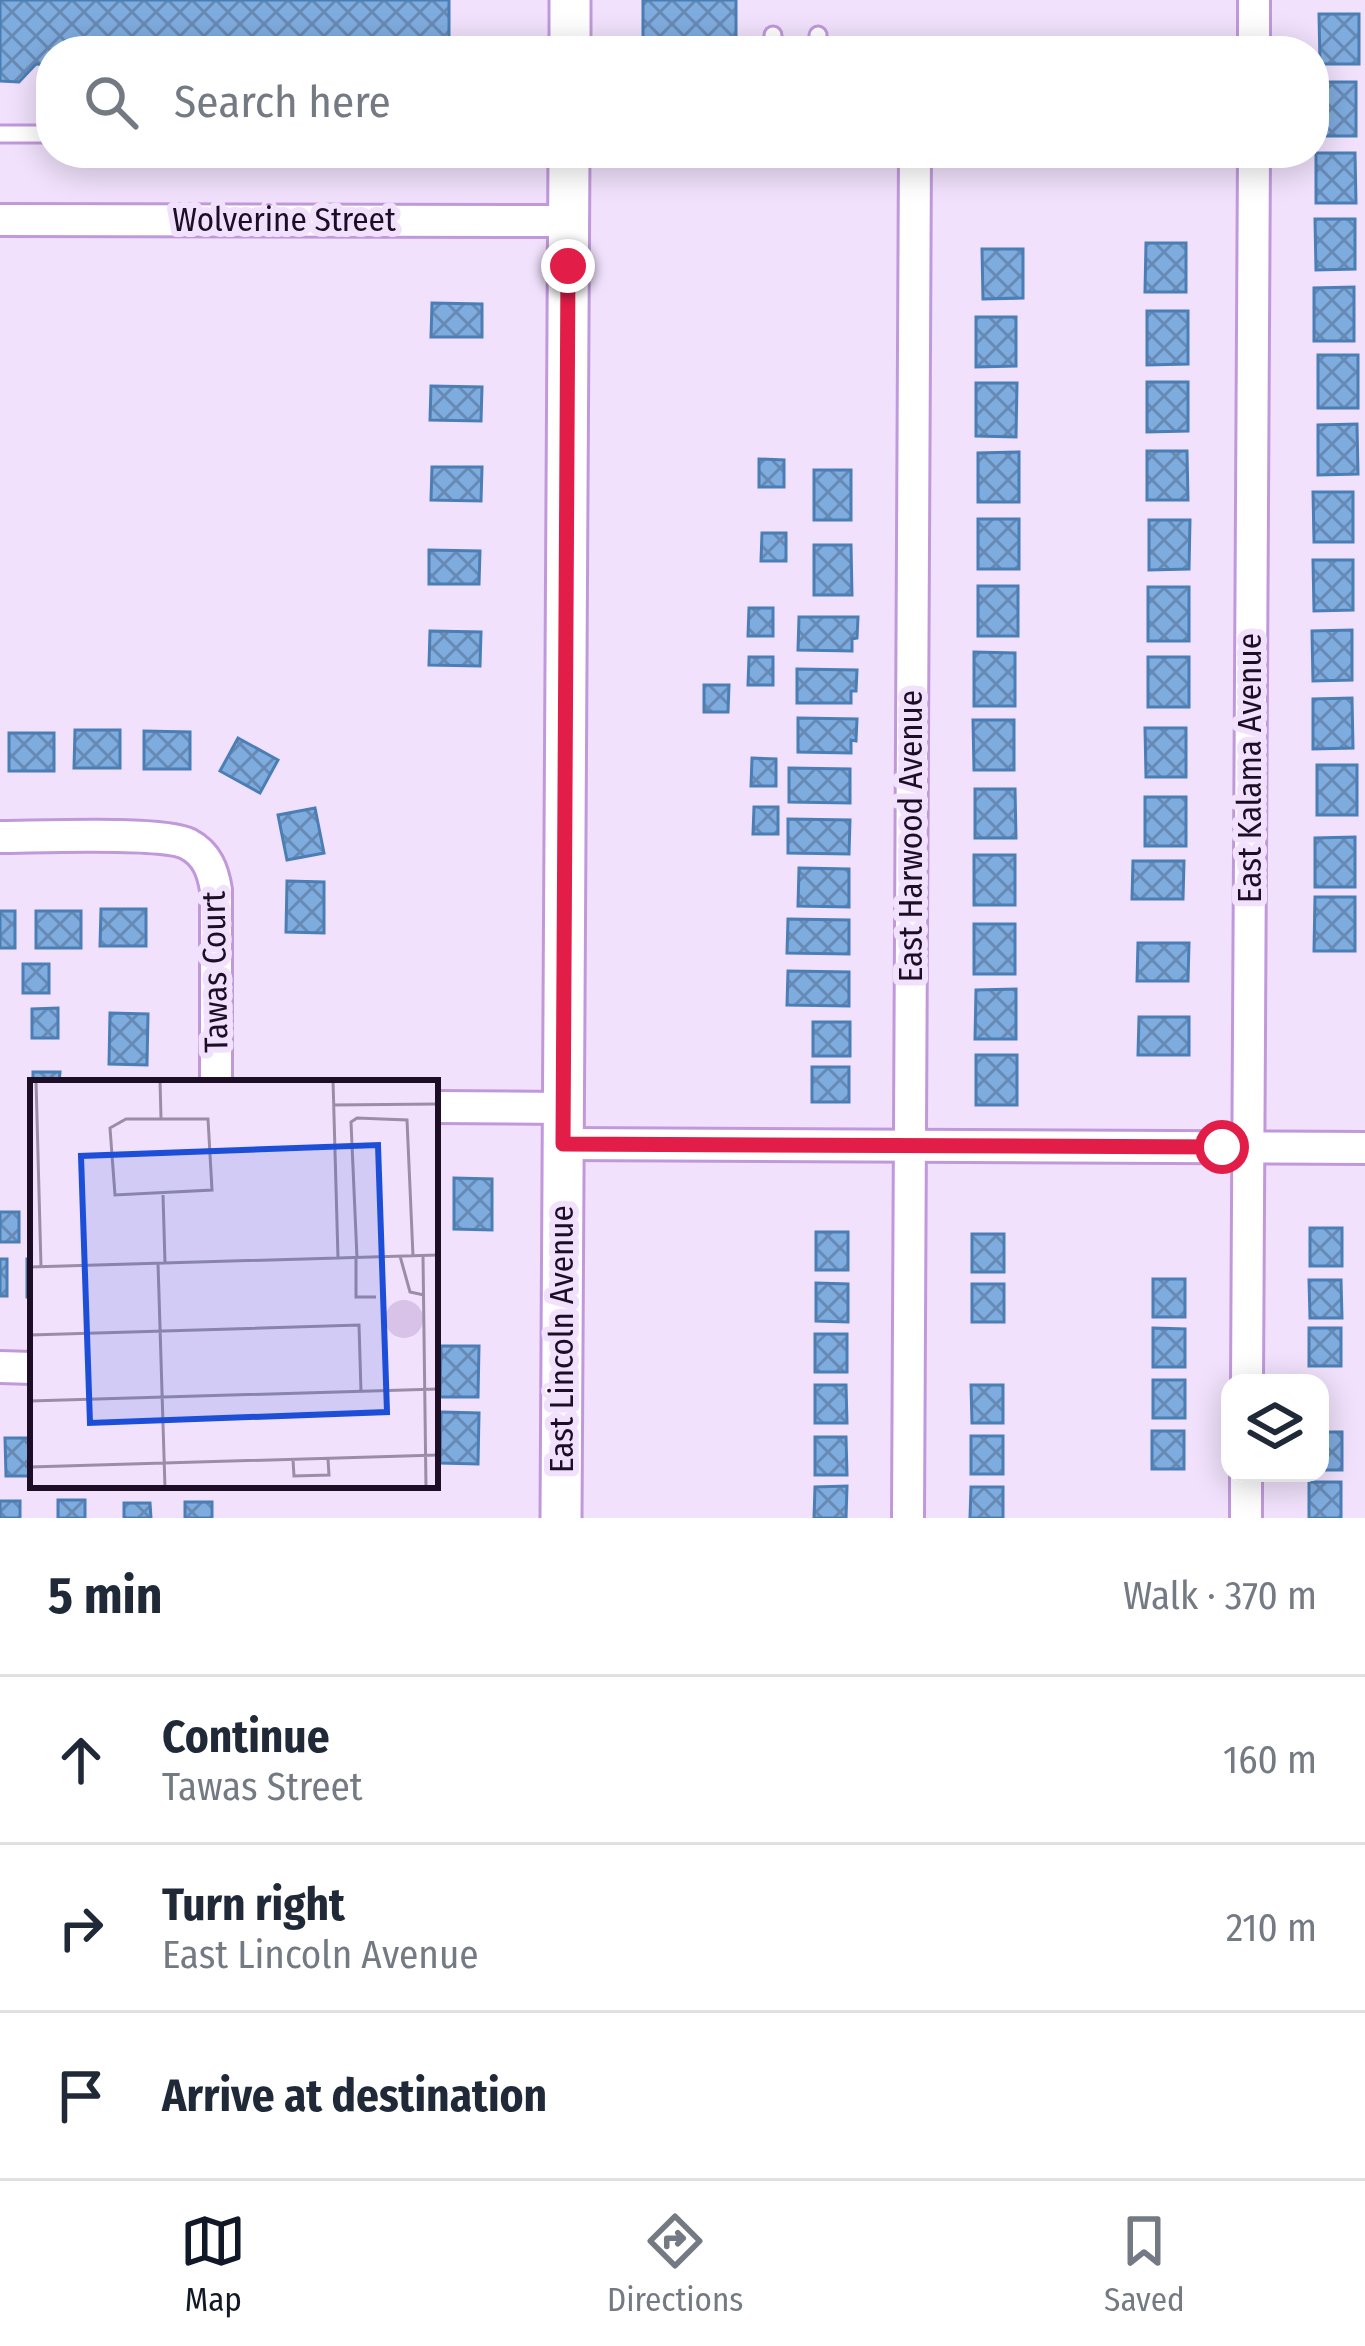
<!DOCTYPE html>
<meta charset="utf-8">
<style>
:root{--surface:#fff;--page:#f6f6f7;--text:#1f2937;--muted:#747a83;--line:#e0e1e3;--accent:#111827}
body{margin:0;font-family:"Fira Sans Condensed",sans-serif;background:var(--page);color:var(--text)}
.controls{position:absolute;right:36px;bottom:36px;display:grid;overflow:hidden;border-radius:24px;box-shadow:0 6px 30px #0003}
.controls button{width:108px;height:108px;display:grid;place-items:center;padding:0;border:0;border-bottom:3px solid var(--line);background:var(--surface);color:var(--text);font:60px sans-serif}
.stop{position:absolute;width:36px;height:36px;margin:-27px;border:9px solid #e11d48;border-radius:50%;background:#fff}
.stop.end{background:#e11d48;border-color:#fff;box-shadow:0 3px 12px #0008}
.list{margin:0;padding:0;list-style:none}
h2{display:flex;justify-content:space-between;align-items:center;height:156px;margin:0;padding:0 48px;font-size:51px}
h2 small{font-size:39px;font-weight:400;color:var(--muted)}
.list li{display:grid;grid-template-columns:78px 1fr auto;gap:36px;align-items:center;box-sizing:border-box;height:168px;padding:0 48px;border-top:3px solid var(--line)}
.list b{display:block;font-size:45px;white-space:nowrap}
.list p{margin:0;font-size:39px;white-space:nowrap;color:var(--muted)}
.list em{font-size:39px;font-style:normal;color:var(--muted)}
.icon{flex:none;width:66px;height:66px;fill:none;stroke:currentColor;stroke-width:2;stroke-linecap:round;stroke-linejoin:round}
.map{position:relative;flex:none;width:1365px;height:1518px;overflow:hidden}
.search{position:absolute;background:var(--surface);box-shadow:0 6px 30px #0003;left:36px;right:36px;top:36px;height:132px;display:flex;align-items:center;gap:30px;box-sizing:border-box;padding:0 42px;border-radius:48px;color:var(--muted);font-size:45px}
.sheet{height:660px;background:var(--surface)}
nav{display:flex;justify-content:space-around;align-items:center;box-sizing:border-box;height:168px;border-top:3px solid var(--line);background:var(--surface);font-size:33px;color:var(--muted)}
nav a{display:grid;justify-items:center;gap:6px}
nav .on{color:var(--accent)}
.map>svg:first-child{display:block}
.building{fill:url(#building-cross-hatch);stroke:#4b7eb5;stroke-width:3}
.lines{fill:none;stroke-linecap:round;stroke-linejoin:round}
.service-casing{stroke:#c199db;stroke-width:21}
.minor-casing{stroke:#c199db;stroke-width:36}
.tertiary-casing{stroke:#c199db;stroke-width:45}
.service{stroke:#fff;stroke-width:15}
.minor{stroke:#fff;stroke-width:30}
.tertiary{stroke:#fff;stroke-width:39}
.route{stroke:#e11d48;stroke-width:15}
.labels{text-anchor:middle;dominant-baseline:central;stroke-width:12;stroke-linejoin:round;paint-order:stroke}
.street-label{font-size:33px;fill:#1d0e26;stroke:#f1e1fc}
.inset-road{fill:none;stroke:#9c8da6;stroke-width:3}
.view{fill:#1d4ed8;fill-opacity:0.15;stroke:#1d4ed8;stroke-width:6}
.inset-edge{fill:none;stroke:#1d0e26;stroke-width:6}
</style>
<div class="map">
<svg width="1365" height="1518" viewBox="0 0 1365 1518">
<defs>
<pattern id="building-cross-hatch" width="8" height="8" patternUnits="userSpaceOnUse" patternTransform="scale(3)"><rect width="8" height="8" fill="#7facdf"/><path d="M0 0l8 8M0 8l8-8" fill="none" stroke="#678ab5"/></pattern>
</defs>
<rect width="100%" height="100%" fill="#f1e1fc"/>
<g class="building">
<path d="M0 0H449V51H51V65L36 64 19 82 0 81Z"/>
<rect x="643" y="0" width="93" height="51"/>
<path d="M1319 14H1359V64H1320Z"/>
<rect x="1317" y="82" width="39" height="54"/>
<path d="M1316 153H1355L1356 203H1316Z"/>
<path d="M1315 219H1355V269L1316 270Z"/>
<path d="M1146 243H1186V292H1145Z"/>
<path d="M982 249H1023V298L983 299Z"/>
<path d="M1354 287V341H1314V288Z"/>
<path d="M432 303 482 304V337H431Z"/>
<path d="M1147 311H1188V364L1147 365Z"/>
<path d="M976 317H1016V366L976 367Z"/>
<rect x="1318" y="355" width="40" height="53"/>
<path d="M1147 382H1188V431L1147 432Z"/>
<path d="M976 383H1017L1016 437 976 436Z"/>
<path d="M431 386 482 387 481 421 430 420Z"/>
<path d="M1357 424 1358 474 1318 475V425Z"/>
<path d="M1147 451H1187L1188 500H1147Z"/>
<path d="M1019 452V502H978V453Z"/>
<path d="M759 459 784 460V487H759Z"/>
<path d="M432 467H482L481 501 431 500Z"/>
<rect x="814" y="470" width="37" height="50"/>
<path d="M1313 492H1353V542H1314Z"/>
<rect x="978" y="519" width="41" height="50"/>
<path d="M1149 520H1190L1189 569 1149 570Z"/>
<path d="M762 533H786V561H761Z"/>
<path d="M814 545H851L852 595H814Z"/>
<path d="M429 550 480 551 479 584H429Z"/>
<path d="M1313 560H1353V610L1314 611Z"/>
<rect x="978" y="586" width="40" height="50"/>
<rect x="1148" y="587" width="41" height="54"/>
<path d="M749 608H773V636H748Z"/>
<path d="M799 617H858L857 638 852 639V651L798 650Z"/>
<path d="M1352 630V680L1313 681 1312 631Z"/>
<path d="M430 631 481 632 480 666 429 665Z"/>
<path d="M974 652 1015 653V706H974Z"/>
<path d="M749 657H773V685H748Z"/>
<rect x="1148" y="657" width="41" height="50"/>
<path d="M797 669 857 670 856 691H851V703H797Z"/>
<path d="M704 685H729L728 712H704Z"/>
<path d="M1352 698 1353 748 1313 749V699Z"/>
<path d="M798 718 857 719 856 741 851 740V753L798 752Z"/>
<path d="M973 720H1014V770H974Z"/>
<path d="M1145 728H1186V777H1146Z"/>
<path d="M75 730H120V768H74Z"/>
<path d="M144 731 190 732V769H144Z"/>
<rect x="9" y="733" width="45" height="38"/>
<path d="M238 738 278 760 260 793 220 771Z"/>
<path d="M752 758 776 759V786H751Z"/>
<rect x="1317" y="765" width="40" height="50"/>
<path d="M789 768 850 769V803L789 802Z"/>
<path d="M975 789H1015L1016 838H975Z"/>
<rect x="1145" y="797" width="41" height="49"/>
<path d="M754 807H778V834H753Z"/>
<path d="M315 808 324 853 287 860 278 815Z"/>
<path d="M788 819 850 820 849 854 788 853Z"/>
<path d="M1355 837V887H1315V838Z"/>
<rect x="974" y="855" width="41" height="50"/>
<path d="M1133 861H1184L1183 899H1132Z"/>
<path d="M799 868 849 869V907L798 906Z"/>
<path d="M287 881 324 882V933L286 932Z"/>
<path d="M1315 897H1355V951H1314Z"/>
<path d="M101 909H146V946H100Z"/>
<rect x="0" y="911" width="15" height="37"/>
<rect x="36" y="911" width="45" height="37"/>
<path d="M788 919 849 920V954L787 953Z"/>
<rect x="974" y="924" width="41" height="50"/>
<path d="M1138 943H1189L1188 981H1137Z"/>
<rect x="23" y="964" width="26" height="29"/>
<path d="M788 971 849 972V1006L787 1005Z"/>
<path d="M1016 989V1039H975L976 990Z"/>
<path d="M58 1008V1038H32V1009Z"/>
<path d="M110 1013 148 1014 147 1065 109 1064Z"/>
<path d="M1139 1017H1189V1055H1138Z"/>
<rect x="813" y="1022" width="37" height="34"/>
<rect x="976" y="1055" width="41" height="50"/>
<rect x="812" y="1067" width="37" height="35"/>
<path d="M33 1072H60L59 1083H33Z"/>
<path d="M454 1178 492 1179V1230L454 1229Z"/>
<rect x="0" y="1212" width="19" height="30"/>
<rect x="1310" y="1228" width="32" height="38"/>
<rect x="816" y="1232" width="32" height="38"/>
<rect x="972" y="1234" width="32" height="38"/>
<rect x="0" y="1259" width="7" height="37"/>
<rect x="27" y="1259" width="6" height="38"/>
<rect x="1153" y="1279" width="32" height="38"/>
<path d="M1309 1280H1341L1342 1318H1310Z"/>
<path d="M816 1283 848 1284V1322L816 1321Z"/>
<rect x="972" y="1284" width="32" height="38"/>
<path d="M1153 1328 1185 1329V1367H1153Z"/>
<rect x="1309" y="1328" width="32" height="38"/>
<rect x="815" y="1334" width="32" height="38"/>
<path d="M441 1346H479L478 1397H440Z"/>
<rect x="1153" y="1380" width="32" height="38"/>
<path d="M815 1385H846L847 1423H815Z"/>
<path d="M971 1385H1003V1423H972Z"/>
<path d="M441 1412 479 1413 478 1464 440 1463Z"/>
<rect x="1152" y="1431" width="32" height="38"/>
<rect x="1320" y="1432" width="22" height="38"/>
<rect x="971" y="1436" width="32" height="38"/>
<path d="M815 1437H846L847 1475H815Z"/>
<path d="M5 1438H33V1476H6Z"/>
<rect x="1309" y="1482" width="32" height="36"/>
<path d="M847 1486 846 1518H814L815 1487Z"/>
<path d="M971 1487H1003V1518H970Z"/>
<rect x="58" y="1500" width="27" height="18"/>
<rect x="0" y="1501" width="20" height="17"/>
<rect x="185" y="1502" width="27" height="16"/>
<path d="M124 1503H150L151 1518H124Z"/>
</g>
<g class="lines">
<g class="service-casing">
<g id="service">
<path d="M773 51V35"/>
<path d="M817 51 818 35"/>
<path d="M0 134H51"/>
</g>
</g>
<g class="minor-casing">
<g id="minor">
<path d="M1254 51V0"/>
<path d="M0 220 568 221"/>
<path d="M0 837C36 837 163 831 188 844 207 854 213 871 216 890V1083"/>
<path d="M435 1107 563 1108"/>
<path d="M563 1144 1365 1148"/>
<path d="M0 1367 33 1368"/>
<path d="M1247 1383 1254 153"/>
<path d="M908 1518 915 153"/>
<path d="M1246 1518V1473"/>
</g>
</g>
<g class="tertiary-casing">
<g id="tertiary">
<path d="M570 0V51"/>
<path d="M561 1518 569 153"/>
</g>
</g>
<use href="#service" class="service"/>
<use href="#minor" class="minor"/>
<use href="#tertiary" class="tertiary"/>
</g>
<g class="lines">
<path class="route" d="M568 266 563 1144 1222 1147"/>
</g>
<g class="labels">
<g class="street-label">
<text x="284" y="220">Wolverine Street</text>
<text transform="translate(1250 768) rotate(-90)">East Kalama Avenue</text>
<text transform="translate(911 836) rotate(-90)">East Harwood Avenue</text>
<text transform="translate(215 972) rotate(-91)">Tawas Court</text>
<text transform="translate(562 1339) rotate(-90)">East Lincoln Avenue</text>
</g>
</g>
<g transform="translate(30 1080)">
<rect width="408" height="408" fill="#f1e1fc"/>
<path d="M355 239a19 19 0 1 1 38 0a19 19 0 1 1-38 0Z" fill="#d8c2e7"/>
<path class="inset-road" d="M6 0 11 187M130 0 131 38M303 0 308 178M303 25 408 24M96 39H178L182 110 85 115 80 48ZM133 115 135 183M370 176 380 212 394 215M393 176 396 408M326 178V217H346M327 178 321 42 327 38 377 40 383 176M128 183 135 408M0 187 408 175M0 255 329 245 331 312M0 321 408 309M263 380 264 396 299 395 298 379M0 387 408 375"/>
<path class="view" d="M348 65 357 332 60 343 51 76Z"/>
<rect width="408" height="408" class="inset-edge"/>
</g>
</svg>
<div class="controls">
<button><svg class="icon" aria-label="layers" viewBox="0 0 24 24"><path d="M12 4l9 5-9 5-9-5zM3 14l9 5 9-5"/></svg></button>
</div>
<div class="stop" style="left:1222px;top:1147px"></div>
<div class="stop end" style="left:568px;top:266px"></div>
<div class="search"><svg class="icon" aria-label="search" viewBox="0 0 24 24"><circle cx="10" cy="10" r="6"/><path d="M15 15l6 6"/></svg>Search here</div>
</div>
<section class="sheet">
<h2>5 min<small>Walk · 370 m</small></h2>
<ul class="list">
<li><svg class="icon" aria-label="ahead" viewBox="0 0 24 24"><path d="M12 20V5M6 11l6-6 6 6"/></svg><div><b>Continue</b><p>Tawas Street</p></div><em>160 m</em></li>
<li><svg class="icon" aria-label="right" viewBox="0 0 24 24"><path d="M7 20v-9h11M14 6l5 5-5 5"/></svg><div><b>Turn right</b><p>East Lincoln Avenue</p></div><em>210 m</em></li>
<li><svg class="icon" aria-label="arrive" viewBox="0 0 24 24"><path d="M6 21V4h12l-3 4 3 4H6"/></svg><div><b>Arrive at destination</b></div></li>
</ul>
</section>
<nav>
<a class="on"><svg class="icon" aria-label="map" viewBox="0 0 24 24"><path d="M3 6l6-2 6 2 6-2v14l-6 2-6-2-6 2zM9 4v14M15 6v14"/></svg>Map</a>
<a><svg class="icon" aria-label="directions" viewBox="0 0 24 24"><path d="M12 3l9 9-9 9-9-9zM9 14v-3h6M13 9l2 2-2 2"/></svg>Directions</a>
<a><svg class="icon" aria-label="saved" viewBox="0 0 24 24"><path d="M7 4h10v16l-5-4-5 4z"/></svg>Saved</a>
</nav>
